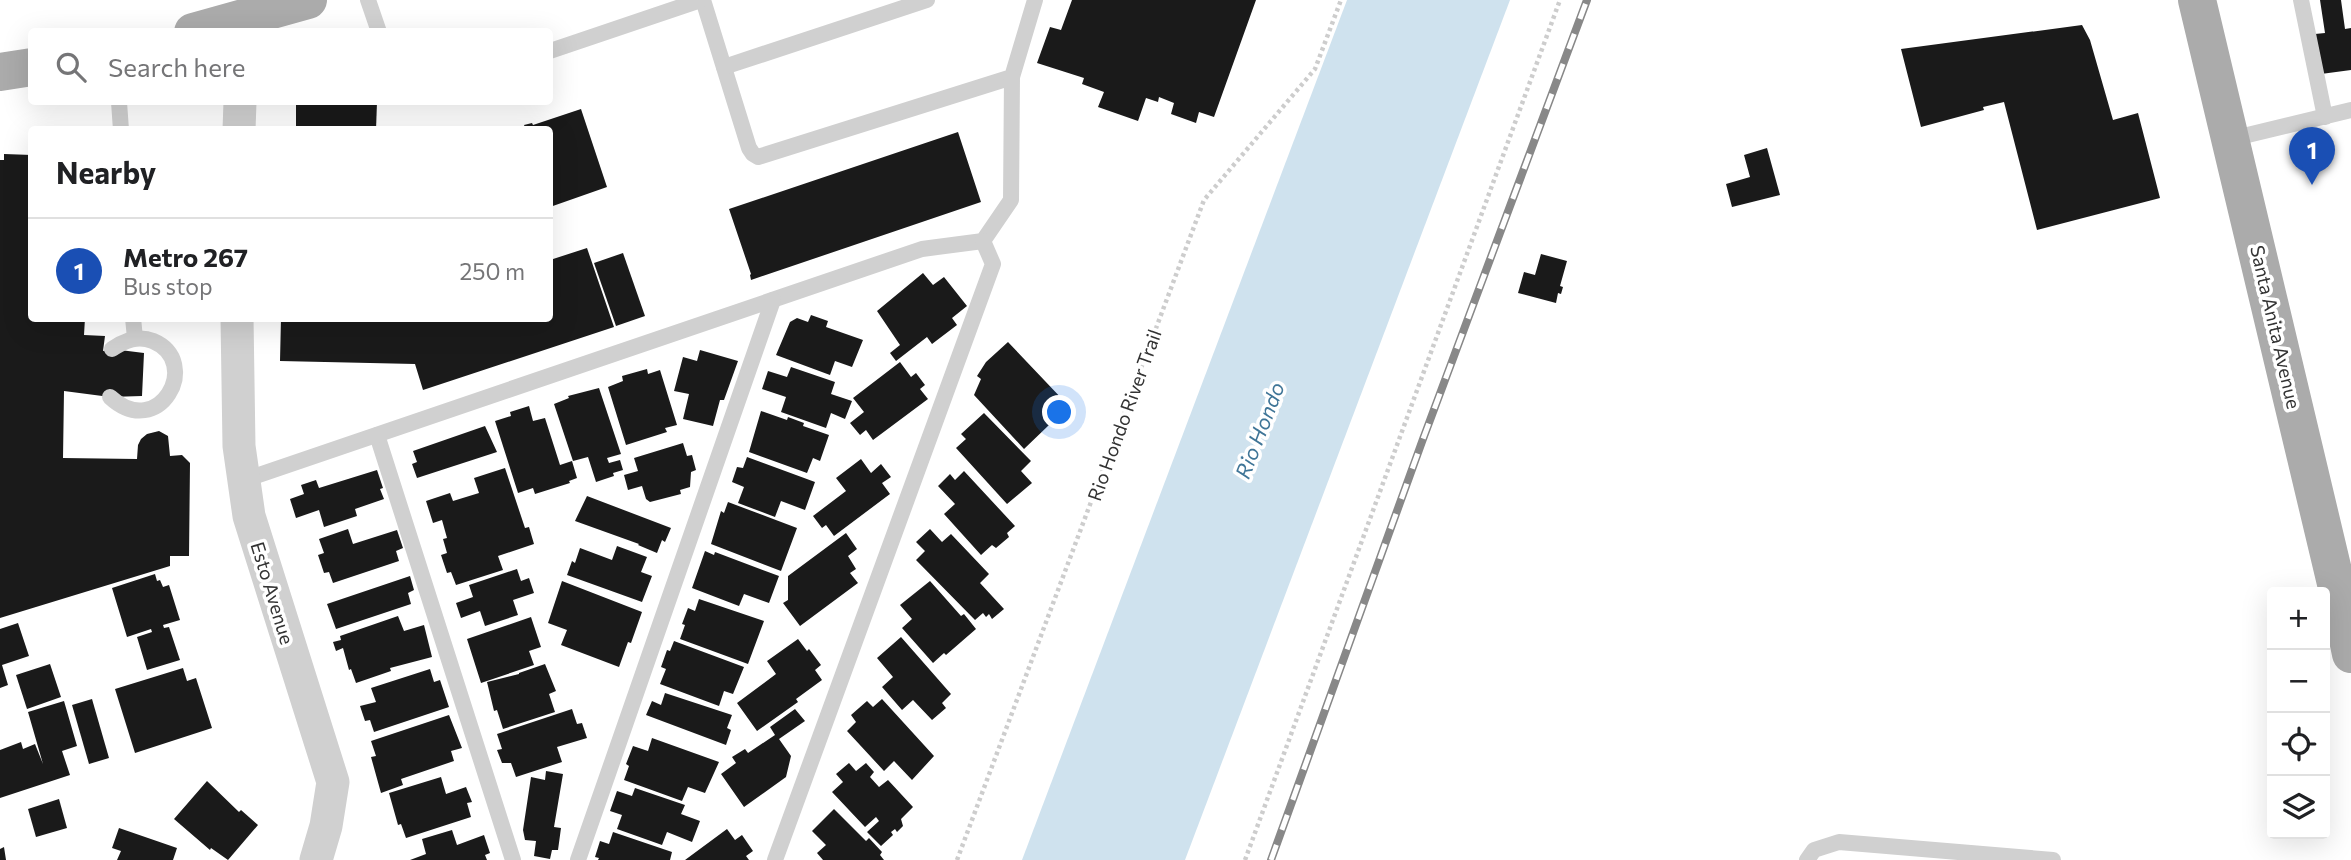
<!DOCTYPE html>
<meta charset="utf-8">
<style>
:root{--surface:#fff;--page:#f2f2f2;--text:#202124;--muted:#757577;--line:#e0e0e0;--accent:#2563eb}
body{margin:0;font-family:Commissioner,sans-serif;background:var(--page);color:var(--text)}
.controls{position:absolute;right:21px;bottom:21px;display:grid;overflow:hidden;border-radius:7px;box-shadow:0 7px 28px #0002}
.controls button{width:63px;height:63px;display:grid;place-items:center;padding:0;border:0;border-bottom:2px solid var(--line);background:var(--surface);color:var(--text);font:35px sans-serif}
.you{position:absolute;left:1060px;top:413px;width:24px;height:24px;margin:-18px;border:5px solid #fff;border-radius:50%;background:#1a73e8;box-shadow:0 0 0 10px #1a73e833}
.badge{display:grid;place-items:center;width:46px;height:46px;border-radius:50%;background:var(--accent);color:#fff;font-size:23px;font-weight:700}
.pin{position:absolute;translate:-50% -58px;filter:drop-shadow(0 2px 4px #0008)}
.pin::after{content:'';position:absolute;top:37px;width:24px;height:21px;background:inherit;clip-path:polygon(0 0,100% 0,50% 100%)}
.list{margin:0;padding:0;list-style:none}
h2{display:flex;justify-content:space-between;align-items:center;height:91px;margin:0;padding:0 28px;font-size:30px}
h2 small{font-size:23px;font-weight:400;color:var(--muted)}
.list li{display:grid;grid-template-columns:46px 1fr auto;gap:21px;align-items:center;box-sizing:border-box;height:105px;padding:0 28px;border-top:2px solid var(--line)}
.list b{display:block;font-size:26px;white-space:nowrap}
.list p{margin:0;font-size:23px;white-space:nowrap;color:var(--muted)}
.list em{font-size:23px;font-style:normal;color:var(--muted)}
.icon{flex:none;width:38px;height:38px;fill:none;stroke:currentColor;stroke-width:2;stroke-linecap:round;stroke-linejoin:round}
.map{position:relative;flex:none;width:2351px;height:860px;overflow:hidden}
.search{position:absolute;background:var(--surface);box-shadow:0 7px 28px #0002;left:28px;top:28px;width:525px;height:77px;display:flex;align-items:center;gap:18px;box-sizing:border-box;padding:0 24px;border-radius:7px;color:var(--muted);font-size:26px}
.panel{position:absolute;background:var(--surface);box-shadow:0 7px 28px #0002;left:28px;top:126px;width:525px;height:196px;border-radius:7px}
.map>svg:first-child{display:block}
.water{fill:#cfe2ee}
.building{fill:#1a1a1a}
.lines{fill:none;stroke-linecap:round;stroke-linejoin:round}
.path{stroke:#cdcdcd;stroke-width:4.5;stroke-dasharray:3.5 3.5;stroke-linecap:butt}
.service{stroke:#d0d0d0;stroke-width:16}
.minor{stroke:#d0d0d0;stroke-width:33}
.primary{stroke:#ababab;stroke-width:38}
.rail-casing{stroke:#888;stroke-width:8}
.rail{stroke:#fff;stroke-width:5;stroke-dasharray:16;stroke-linecap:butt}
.labels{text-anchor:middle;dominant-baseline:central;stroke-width:7;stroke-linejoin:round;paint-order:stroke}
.street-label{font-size:19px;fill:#333;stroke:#fff}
.water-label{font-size:21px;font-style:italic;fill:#3f7597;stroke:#fff}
</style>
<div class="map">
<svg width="2351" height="860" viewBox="0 0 2351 860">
<rect width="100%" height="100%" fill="#fff"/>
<path class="water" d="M1347 0H1510L1185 860H1022Z"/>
<g class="building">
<path d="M1072 0H1256L1214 117 1199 112 1196 123 1171 114 1174 103 1159 97 1158 102 1146 98 1138 121 1098 107 1104 92 1082 84 1084 78 1037 63 1050 27 1061 30Z"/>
<path d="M2320 0H2341L2345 29 2351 28V70L2321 74 2315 34 2325 33Z"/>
<path d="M2082 25 2090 40 2113 120 2138 113 2160 198 2037 230 2004 102 1983 107 1984 110 1921 127 1901 49Z"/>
<path d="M296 102H377L376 130H296Z"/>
<path d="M581 109 607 187 550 207V130H526L524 125 532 123 533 125Z"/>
<path d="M958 132 981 202 751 280 750 275 751 274 729 209Z"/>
<path d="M1767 148 1780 195 1732 207 1726 184 1750 177 1744 155Z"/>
<path d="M4 154 32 155V318H85L84 335 105 336 103 351 112 349 144 353 142 396 110 397 64 391 63 458 137 459 138 445 141 439 147 434 159 431 168 436 170 456 182 455 190 463 189 556H170V566L0 618V160H4Z"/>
<path d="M587 248 614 327 423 390 415 364 280 361 281 318H550V260Z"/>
<path d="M623 253 645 316 616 326 594 263Z"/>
<path d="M1541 254 1567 261 1560 286 1563 287 1561 294 1558 293 1556 303 1518 293 1524 272 1535 275Z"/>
<path d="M923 273 933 285 944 277 967 306 952 318 957 325 932 344 927 337 896 361 890 353 900 345 877 311Z"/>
<path d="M811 315 828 321 826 327 863 340 852 367 835 361 830 375 776 355 790 322 797 318 808 322Z"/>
<path d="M1008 342 1064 401 1051 413 1054 415 1047 422 1049 425 1024 449 974 395 981 379 977 376 986 362Z"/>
<path d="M700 350 738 361 724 400H720L713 426 683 419 689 394 674 391 683 357 697 361Z"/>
<path d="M900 362 911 377 916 373 925 385 920 389 928 399 873 440 866 430 860 435 850 423 864 412 853 398Z"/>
<path d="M791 367 835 382 831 394 852 401 845 419 831 413 826 428 781 412 786 397 762 389 768 371 787 377Z"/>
<path d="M647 369 648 374 660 370 677 425 665 428 667 432 626 445 608 387 623 381 622 376Z"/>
<path d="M599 388 621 454 607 458 609 463 620 460 623 470 613 473 614 476 596 482 588 457 573 461 554 404 569 398 568 396Z"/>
<path d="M529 406 533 421 545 418 560 465 572 461 577 478 569 481 570 483 535 494 533 488 518 493 495 421 511 416 510 412Z"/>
<path d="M761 411 787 420 788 417 804 423 803 426 829 435 820 461 813 458 807 473 749 452Z"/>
<path d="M984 413 1031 461 1021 471 1032 483 1007 504 956 448 966 439 961 434Z"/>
<path d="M485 426 497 452 417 478 412 464 417 462 413 451Z"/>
<path d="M683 443 687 456 692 455 696 470 691 472 690 487 680 490 681 494 650 502 646 499 642 486 628 490 624 475 638 471 634 458Z"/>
<path d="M747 457 815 482 805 510 781 501 775 517 738 503 744 487 732 482 737 467 743 468Z"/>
<path d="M861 459 871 473 881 464 891 477 882 483 890 494 834 536 826 525 822 528 813 516 846 491 836 478Z"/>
<path d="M505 468 525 528 529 527 534 544 498 556 503 570 456 585 451 572 447 573 441 555 447 553 443 539 447 538 442 520 433 523 426 501 450 493 453 501 479 493 474 478Z"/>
<path d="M377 470 383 488 380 489 384 499 355 509 357 516 324 527 319 510 296 518 290 499 304 494 301 485 316 480 319 488Z"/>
<path d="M964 471 1015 526 1007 533 1009 537 996 548 992 545 981 555 944 514 955 504 938 486 950 474 955 480Z"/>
<path d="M587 496 671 528 665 542 662 540 657 553 638 545 639 544 575 521Z"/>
<path d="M728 502 797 528 781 571 711 544 721 511 724 513Z"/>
<path d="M348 529 353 544 397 530 403 548 396 551 399 561 333 583 329 572 324 573 318 555 324 553 319 539Z"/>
<path d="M930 529 942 542 951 534 989 574 980 583 1004 609 992 619 989 614 986 617 983 613 975 620 916 560 925 551 916 542Z"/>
<path d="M846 533 857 549 848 556 856 569 850 573 858 583 800 626 783 603 788 600V576Z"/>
<path d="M617 546 647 557 641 572 652 576 642 602 567 575 572 561 575 563 580 548 612 560Z"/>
<path d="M705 551 714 555 715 552 779 576 769 603 744 594 739 606 692 588Z"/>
<path d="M517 569 521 581 529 578 534 593 513 600 518 615 485 626 480 611 461 618 456 603 473 597 469 585Z"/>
<path d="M155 574 157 581 160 580 163 587 169 585 180 620 163 625 164 628 169 627 180 660 147 670 137 637 152 632 151 629 127 637 112 588Z"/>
<path d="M410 576 414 590 408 593 411 604 336 629 327 604Z"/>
<path d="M562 581 642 612 631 643 628 642 619 667 561 645 567 630 548 623Z"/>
<path d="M930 581 961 616 964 614 976 629 946 655 944 653 933 663 902 628 912 619 900 605Z"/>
<path d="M699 599 764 621 748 664 680 639 685 625 682 624 688 608 695 611Z"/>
<path d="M398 616 404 631 424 625 432 657 390 668 391 671 356 683 351 669 349 670 343 648 336 651 333 642 341 640 340 636Z"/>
<path d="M531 617 541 647 529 651 534 665 481 683 467 639Z"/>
<path d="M18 623 29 656 2 665 8 685 0 688V629Z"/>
<path d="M901 637 951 694 942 703 946 708 932 720 913 700 902 710 882 687 893 677 877 658Z"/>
<path d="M798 639 807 651 809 649 821 665 815 670 822 680 796 699 798 702 757 731 737 703 776 674 767 661Z"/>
<path d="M674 641 744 667 733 694 724 691 719 706 660 684 666 669 661 667 667 650 670 651Z"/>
<path d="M50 664 61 697 27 709 16 675Z"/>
<path d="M545 664 556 691 549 694 555 712 503 729 497 710 494 711 487 682 519 674V673Z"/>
<path d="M183 668 187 681 196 678 212 728 135 753 115 689Z"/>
<path d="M430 669 434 682 440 680 449 707 374 732 370 720 365 721 360 706 376 702 371 688Z"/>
<path d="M665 693 732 715 727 728 731 730 726 745 646 715 652 701 661 705Z"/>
<path d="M92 699 109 758 89 764 72 705Z"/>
<path d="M882 699 934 756 912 780 894 761 884 771 847 731 856 722 851 715 867 701 873 707Z"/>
<path d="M64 701 77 746 62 751 70 775 0 798V750L21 742 23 749 35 744 43 764 28 712Z"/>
<path d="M572 709 577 724 582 723 587 738 557 747 562 762 516 777 511 763H502L497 750 502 749 497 734Z"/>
<path d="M795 709 805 721 779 739 791 756 786 777 744 807 721 774 736 763 732 757 745 749 748 753 775 735 770 727Z"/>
<path d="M449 715 462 748 451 751 454 761 401 779 403 785 381 793 371 757 376 756 371 741Z"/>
<path d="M652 738 719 762 705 793 688 787 682 801 624 780 629 766 626 764 633 746 648 751Z"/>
<path d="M849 763 856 771 866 763 874 772 870 777 879 787 888 780 913 807 901 819 903 826 897 832 895 829 891 832 893 835 881 846 867 832 879 821 876 817 865 827 832 792 843 782 836 774Z"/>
<path d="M546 771 563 774 554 827 561 828 558 850H552L550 859 534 856 536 841 525 840 523 830 531 777 545 780Z"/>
<path d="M441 777 446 794 466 787 472 802 467 803 471 817 406 838 401 824 398 825 389 793Z"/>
<path d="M207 781 239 812 241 810 258 825 228 860 211 848 210 850 174 819Z"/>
<path d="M635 788 685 805 681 814 700 821 692 842 667 832 662 845 617 829 622 815 610 811 617 791 632 796Z"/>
<path d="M59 799 67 828 36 837 28 809Z"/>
<path d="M834 809 866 841 869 838 882 852 880 855 884 860H823L817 853 826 845 812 831Z"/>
<path d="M119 828 177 848 173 860H117L121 851 112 848Z"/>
<path d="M727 829 735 840 742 835 753 851 746 856 749 860H685Z"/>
<path d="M452 830 457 845 484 835 490 853 485 855 487 860H410L426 854 422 839Z"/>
<path d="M613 832 672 852 670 860H598L599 858 595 857 600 841 609 844Z"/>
<path d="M4 847 6 860H0V849Z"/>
</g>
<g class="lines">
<g class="path">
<path d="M957 860 1204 200 1315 69 1341 0"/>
<path d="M1245 860 1560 0"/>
</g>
<g class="service">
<path d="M368 0 379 32"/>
<path d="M703 0 749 148 753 154 758 157 1012 77 1035 0"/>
<path d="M2301 0 2325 117"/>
<path d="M550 51 701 0"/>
<path d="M724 67 927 0"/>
<path d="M119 102 121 130"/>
<path d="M2231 139 2351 110"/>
<path d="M133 318 135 338"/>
<path d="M110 397C159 442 203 362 153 341 138 335 125 340 112 349"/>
<path d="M377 435 513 860"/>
<path d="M244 480 922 249 983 241 1011 200 1012 77"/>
<path d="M578 860 773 300"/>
<path d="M775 860 993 264 983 241"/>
<path d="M1807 860 1814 850 1839 842 2053 860"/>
</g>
<g class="minor">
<path d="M239 130 240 102"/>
<path d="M237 318 239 446 249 516 333 782 326 826 316 860"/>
</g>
<g class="primary">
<path d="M2197 0 2339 596 2351 654"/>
<path d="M193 32 308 0"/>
<path d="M0 72 32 67"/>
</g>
<g class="rail-casing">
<path id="rail" d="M1271 860 1423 439 1587 0"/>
</g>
<use href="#rail" class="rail"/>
</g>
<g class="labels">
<g class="street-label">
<text transform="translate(2276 327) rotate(77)">Santa Anita Avenue</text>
<text transform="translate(1124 415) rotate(-70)">Rio Hondo River Trail</text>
<text transform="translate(273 593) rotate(73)">Esto Avenue</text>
</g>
<g class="water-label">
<text transform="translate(1259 430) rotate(-69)">Rio Hondo</text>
</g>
</g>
</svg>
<div class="controls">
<button>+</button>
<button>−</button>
<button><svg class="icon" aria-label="locate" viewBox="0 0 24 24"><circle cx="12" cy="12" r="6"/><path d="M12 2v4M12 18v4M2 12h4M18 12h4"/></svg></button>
<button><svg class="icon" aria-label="layers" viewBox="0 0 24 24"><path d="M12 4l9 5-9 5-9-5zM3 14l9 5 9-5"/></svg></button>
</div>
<div class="you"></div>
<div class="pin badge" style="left:2312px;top:185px;background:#1a4fb4">1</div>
<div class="search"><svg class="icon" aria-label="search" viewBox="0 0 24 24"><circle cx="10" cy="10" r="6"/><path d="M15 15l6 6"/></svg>Search here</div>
<section class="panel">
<h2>Nearby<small></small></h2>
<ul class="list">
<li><span class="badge" style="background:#1a4fb4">1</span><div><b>Metro 267</b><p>Bus stop</p></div><em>250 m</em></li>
</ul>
</section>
</div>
